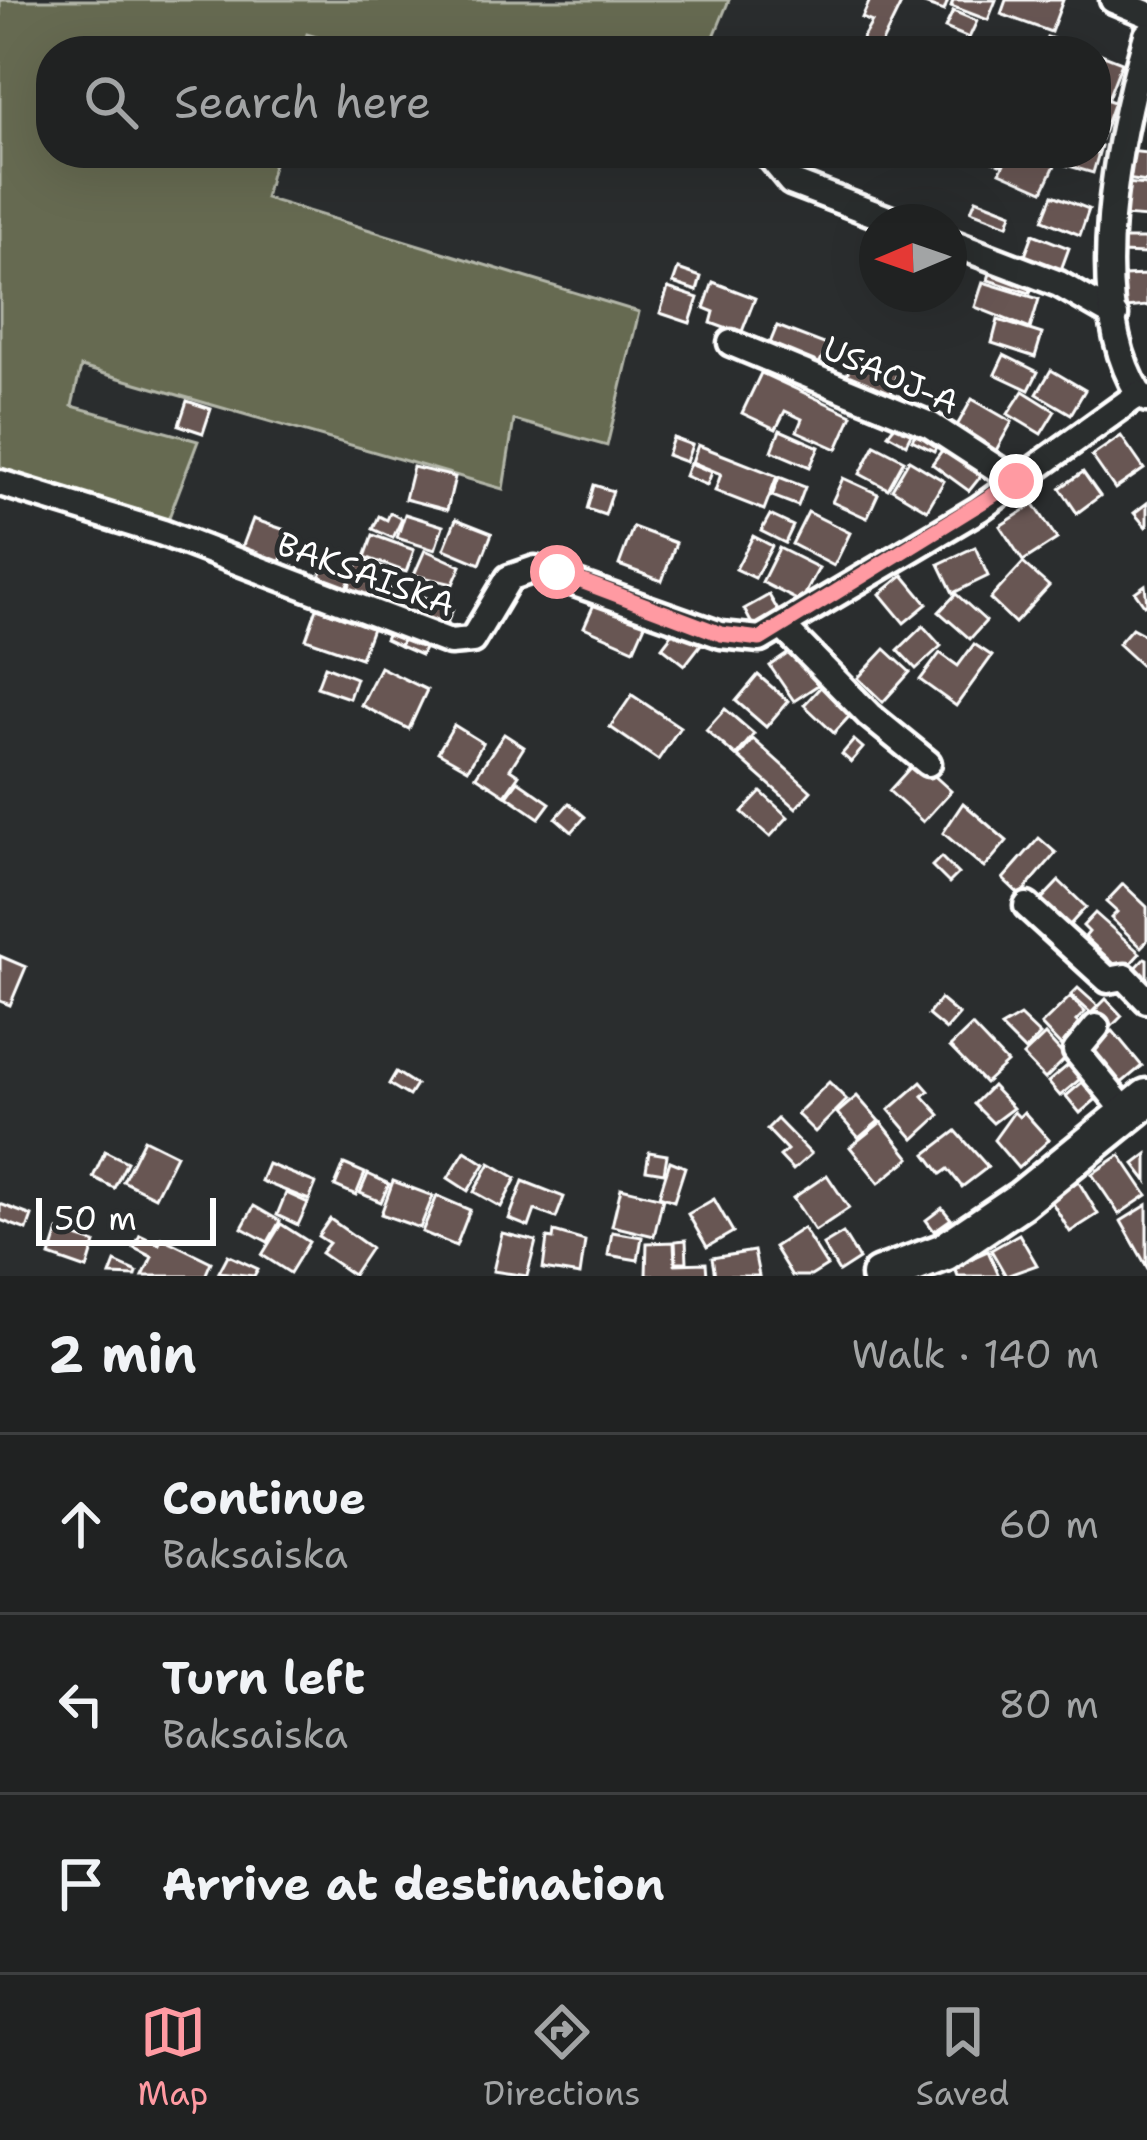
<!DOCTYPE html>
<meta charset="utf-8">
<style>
:root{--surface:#202222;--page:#282a2a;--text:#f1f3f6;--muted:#a2a4a5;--line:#3d3f40;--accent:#ff9aa2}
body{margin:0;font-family:"Shantell Sans",sans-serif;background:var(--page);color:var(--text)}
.compass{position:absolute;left:859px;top:204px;width:108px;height:108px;border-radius:50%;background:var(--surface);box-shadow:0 12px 48px #0002;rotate:268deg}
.scale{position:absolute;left:36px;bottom:30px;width:180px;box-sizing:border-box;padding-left:12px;border:6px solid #fff;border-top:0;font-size:33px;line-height:42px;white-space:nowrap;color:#fff;-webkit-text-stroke:9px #2a2d2e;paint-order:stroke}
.stop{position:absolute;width:36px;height:36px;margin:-27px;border:9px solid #ff9aa2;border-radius:50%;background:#fff}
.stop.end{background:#ff9aa2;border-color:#fff;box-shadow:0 3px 12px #0008}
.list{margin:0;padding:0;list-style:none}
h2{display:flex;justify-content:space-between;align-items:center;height:156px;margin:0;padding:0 48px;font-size:51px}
h2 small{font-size:39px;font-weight:400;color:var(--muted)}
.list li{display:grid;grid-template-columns:78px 1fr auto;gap:36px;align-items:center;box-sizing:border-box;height:180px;padding:0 48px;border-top:3px solid var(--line)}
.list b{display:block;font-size:45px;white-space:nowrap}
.list p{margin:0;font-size:39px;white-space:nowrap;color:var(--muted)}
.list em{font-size:39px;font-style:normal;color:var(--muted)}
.icon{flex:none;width:66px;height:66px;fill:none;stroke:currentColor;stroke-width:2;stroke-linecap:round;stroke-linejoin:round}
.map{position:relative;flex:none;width:1147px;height:1276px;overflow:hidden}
.search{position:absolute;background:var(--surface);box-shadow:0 12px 48px #0002;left:36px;right:36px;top:36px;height:132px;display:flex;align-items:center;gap:30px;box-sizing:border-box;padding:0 42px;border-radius:48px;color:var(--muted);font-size:45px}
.sheet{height:696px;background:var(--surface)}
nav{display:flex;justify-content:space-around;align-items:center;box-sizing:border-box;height:168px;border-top:3px solid var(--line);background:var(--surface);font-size:33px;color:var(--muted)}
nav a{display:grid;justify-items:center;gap:6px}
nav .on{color:var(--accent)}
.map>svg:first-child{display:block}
.green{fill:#666b51;stroke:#b2b5a8;stroke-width:3}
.building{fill:#685752;stroke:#fff;stroke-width:3}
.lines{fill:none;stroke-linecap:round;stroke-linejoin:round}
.street-casing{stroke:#fff;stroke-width:33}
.secondary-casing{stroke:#fff;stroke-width:45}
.street{stroke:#2a2d2e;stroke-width:24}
.secondary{stroke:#2a2d2e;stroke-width:36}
.route{stroke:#ff9aa2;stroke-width:15}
.labels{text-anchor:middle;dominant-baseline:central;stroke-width:10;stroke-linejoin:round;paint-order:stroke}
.street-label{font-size:33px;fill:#fff;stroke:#2a2d2e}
</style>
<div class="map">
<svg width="1147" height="1276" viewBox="0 0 1147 1276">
<rect width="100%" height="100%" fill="#2a2d2e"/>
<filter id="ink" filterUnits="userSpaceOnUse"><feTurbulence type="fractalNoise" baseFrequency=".00833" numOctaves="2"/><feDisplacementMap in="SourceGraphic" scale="24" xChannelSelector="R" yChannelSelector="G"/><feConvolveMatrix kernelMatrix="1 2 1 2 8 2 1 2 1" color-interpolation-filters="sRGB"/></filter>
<g filter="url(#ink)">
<path class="green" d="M0 0H729L708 51H365L307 34 302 51H51V153H276L265 198 639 312 607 446 514 420 503 489 81 367 72 406 198 441 163 533 0 483Z"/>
<g class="building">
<path d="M870 0H903L878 51 859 44 872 22 862 18Z"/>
<path d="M913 0H948L944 11Z"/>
<path d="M953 0H996L988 20 951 6Z"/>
<path d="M1006 0H1063L1051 32 1001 14Z"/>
<path d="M953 11 977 21 969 38 945 28Z"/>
<path d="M1047 37 1072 45 1070 51H1043Z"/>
<path d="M1096 52 1122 62 1108 98 1096 94Z"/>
<path d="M1096 96 1114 102 1101 139 1096 137Z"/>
<path d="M1096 145 1101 146 1093 173 1062 164 1065 153H1096Z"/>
<path d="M1129 151 1147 153V182L1126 179Z"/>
<path d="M974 153H1008L1002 165Z"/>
<path d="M1009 153H1033L1056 163 1043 191 1000 172Z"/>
<path d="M1125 183 1147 185V218L1122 216Z"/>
<path d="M1053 195 1089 209 1080 235 1043 220Z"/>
<path d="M976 199 1012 213 1008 225 971 211Z"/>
<path d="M1033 234 1069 248 1059 275 1023 261Z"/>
<path d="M1122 239H1145V254L1121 253Z"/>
<path d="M992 266 1034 279 1030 293 988 280Z"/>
<path d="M678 269 701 277 697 291 673 283Z"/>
<path d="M1147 275V306L1125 308 1123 276Z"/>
<path d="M713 282 755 298 741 334 711 323 714 312 704 308Z"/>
<path d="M983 282 1039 299 1030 329 975 307Z"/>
<path d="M668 288 698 298 690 323 660 313Z"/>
<path d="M998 320 1042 334 1035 357 992 343Z"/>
<path d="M777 326 827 345 818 367 768 348Z"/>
<path d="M1004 355 1038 372 1029 390 995 374Z"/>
<path d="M854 356 898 371 889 399 844 383Z"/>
<path d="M1051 370 1085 390 1071 414 1037 394Z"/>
<path d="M761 373 852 415 837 449 797 431 802 419 785 411 776 429 742 413Z"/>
<path d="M1023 391 1055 411 1041 434 1008 414Z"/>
<path d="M972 399 1012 422 994 454 954 431Z"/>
<path d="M187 401 211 409 203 433 179 425Z"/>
<path d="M902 416 916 424 906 444 888 434Z"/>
<path d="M921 423 942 434 934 451 912 440Z"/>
<path d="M780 430 819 447 810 467 772 451Z"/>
<path d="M1121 436 1144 469 1115 489 1092 456Z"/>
<path d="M673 438 692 445 686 462 667 455Z"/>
<path d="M951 438 989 466 969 491 932 464Z"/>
<path d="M698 445 777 476 764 510 715 491 721 474 692 462Z"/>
<path d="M875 445 904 460 888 489 860 474Z"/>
<path d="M909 460 944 481 927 510 892 489Z"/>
<path d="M690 463 712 472 707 485 685 476Z"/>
<path d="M413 467 455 477 447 510 405 499Z"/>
<path d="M1083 472 1100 496 1077 513 1060 488Z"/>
<path d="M779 477 805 487 798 506 772 496Z"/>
<path d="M843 478 878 494 867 518 832 502Z"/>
<path d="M594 485 613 491 605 515 587 509Z"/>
<path d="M1147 503V526L1146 527 1134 513Z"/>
<path d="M1034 504 1057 539 1023 561 1000 526Z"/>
<path d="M808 512 850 533 834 566 792 544Z"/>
<path d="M390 513 402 519 393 538 373 529 379 516 387 520Z"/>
<path d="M405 514 443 526 435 550 397 538Z"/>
<path d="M770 515 793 526 785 543 761 531Z"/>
<path d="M253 519 291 532 280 562 242 548Z"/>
<path d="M456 519 492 533 480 564 444 549Z"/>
<path d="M633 527 676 543 662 581 619 565Z"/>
<path d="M373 535 414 550 406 572 365 557Z"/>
<path d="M753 536 772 546 755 578 736 569Z"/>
<path d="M975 547 988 576 953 593 939 564Z"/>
<path d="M779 548 819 568 801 602 762 582Z"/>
<path d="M425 550 461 566 453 584 414 575Z"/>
<path d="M360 558 396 573 382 610 346 595Z"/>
<path d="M1023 563 1049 586 1015 623 990 599Z"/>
<path d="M324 566 351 577 343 595 317 584Z"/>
<path d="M903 575 927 604 904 623 880 594Z"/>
<path d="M1145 585 1147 603 1144 605 1135 592Z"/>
<path d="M599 593 649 615 634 649 584 627Z"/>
<path d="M956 594 986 621 970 639 939 612Z"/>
<path d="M769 595 780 614 754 628 744 609Z"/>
<path d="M422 596 453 609 442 635 411 623Z"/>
<path d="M317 608 340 616 343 608 375 620 361 658 306 639Z"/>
<path d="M679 625 702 643 685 665 662 647Z"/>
<path d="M391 626 405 632 400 646 385 639Z"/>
<path d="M923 626 941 646 916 669 898 650Z"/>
<path d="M1132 628 1147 636 1143 667 1118 644Z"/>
<path d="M406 631 428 640 421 655 400 646Z"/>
<path d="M974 644 992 656 956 706 920 680 940 653 958 666Z"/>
<path d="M885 649 910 672 883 702 858 678Z"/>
<path d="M793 650 818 685 794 701 770 666Z"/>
<path d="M325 666 356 678 349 698 317 687Z"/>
<path d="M380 667 427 690 409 729 361 705Z"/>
<path d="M758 675 788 701 766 727 736 701Z"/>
<path d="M826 681 856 709 834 733 804 705Z"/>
<path d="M632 695 680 727 658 760 610 727Z"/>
<path d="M725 709 754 734 736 756 706 730Z"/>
<path d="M454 725 483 743 468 769 438 752Z"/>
<path d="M504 734 524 747 510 769 519 775 505 795 476 776Z"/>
<path d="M753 739 811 791 796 808 738 757Z"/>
<path d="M854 740 863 748 851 762 842 754Z"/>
<path d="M917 760 951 791 923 822 889 791Z"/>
<path d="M518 781 550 803 539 818 507 796Z"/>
<path d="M761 792 788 817 770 837 742 812Z"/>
<path d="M569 803 585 817 572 832 556 818Z"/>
<path d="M963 803 1007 841 984 868 943 833Z"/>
<path d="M1039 838 1056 853 1020 895 1003 879Z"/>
<path d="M941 857 958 874 949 883 932 866Z"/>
<path d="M1059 881 1086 907 1066 929 1038 903Z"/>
<path d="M1123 884 1147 907V941L1141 947 1111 918 1117 912 1106 902Z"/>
<path d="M1095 913 1140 953 1123 972 1085 937 1089 932 1083 926Z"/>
<path d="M0 956 26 967 10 1005 0 1001Z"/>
<path d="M1145 958 1147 959V988L1131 973Z"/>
<path d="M1078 988 1098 1006 1091 1013 1071 995Z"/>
<path d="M1070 997 1085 1012 1076 1021 1083 1028 1063 1048 1041 1025Z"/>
<path d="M940 999 959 1015 946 1030 928 1015Z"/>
<path d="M1106 999 1122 1016 1108 1030 1092 1013Z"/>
<path d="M1020 1016 1040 1035 1025 1051 1001 1027Z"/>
<path d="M972 1026 1007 1063 985 1083 950 1047Z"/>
<path d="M1113 1031 1142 1066 1118 1086 1088 1051Z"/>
<path d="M1045 1035 1066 1058 1045 1079 1023 1056Z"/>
<path d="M1073 1061 1085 1075 1060 1096 1048 1082Z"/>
<path d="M396 1072 416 1085 409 1096 389 1084Z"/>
<path d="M1087 1078 1101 1095 1080 1113 1066 1096Z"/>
<path d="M829 1082 847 1100 815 1132 797 1114Z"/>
<path d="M921 1082 929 1091 923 1096 940 1115 914 1139 889 1110Z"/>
<path d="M992 1086 1013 1108 993 1123 974 1104Z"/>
<path d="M857 1096 879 1121 859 1138 837 1113Z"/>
<path d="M1014 1112 1019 1117 1024 1112 1049 1140 1018 1168 994 1140Z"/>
<path d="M777 1119 811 1154 793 1170 780 1156 787 1150 767 1129Z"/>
<path d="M881 1122 910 1158 879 1183 850 1147Z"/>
<path d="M956 1131 988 1167 962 1187 948 1169 941 1174 926 1154Z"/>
<path d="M144 1139 176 1155 155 1197 123 1181Z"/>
<path d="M105 1151 127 1162 114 1188 93 1177Z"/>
<path d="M465 1151 485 1164 468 1191 448 1178Z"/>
<path d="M649 1152 667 1155 664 1173 646 1170Z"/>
<path d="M1147 1154V1181L1134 1164Z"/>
<path d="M1120 1155 1147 1195 1119 1214 1092 1174Z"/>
<path d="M670 1161 685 1167 674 1201 659 1196Z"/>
<path d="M490 1163 516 1178 501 1207 474 1192Z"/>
<path d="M268 1164 316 1183 309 1200 261 1181Z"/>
<path d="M344 1164 365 1173 356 1195 335 1186Z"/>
<path d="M368 1174 389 1184 381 1202 360 1193Z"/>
<path d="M827 1175 849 1208 815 1231 793 1198Z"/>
<path d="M393 1181 433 1196 420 1228 381 1214Z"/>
<path d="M523 1181 564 1197 556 1218 535 1210 529 1227 509 1219Z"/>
<path d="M1078 1181 1098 1214 1070 1232 1050 1199Z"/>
<path d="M621 1188 663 1198 654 1236 612 1226Z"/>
<path d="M286 1193 308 1203 298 1225 277 1215Z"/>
<path d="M437 1196 470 1210 456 1246 422 1232Z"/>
<path d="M714 1199 733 1232 707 1247 688 1214Z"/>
<path d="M0 1204 32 1216 27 1230 0 1220Z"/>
<path d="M1147 1205V1267L1121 1221Z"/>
<path d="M254 1206 280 1221 268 1242 242 1228Z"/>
<path d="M942 1208 951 1219 934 1231 926 1220Z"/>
<path d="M330 1219 371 1248 353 1275 321 1253 329 1243 318 1236Z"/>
<path d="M281 1224 309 1242 290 1273 262 1255Z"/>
<path d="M803 1228 827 1266 811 1276H792L774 1247Z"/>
<path d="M58 1231 95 1243 87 1269 50 1256Z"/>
<path d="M554 1232 585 1241 580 1275 543 1269 547 1238 553 1239Z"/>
<path d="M612 1232 642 1237 638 1260 608 1255Z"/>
<path d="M502 1233 536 1241 527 1276 493 1271Z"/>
<path d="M843 1233 859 1259 839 1272 823 1245Z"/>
<path d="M1019 1234 1037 1265 1006 1276 991 1250Z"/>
<path d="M140 1235 159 1244 162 1238 211 1262 205 1276H143L152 1257 134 1248Z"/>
<path d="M686 1240 687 1262H676L675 1241Z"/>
<path d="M674 1242 675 1264 706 1263 707 1276H646L647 1243Z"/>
<path d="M754 1251 759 1276H715L712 1258Z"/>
<path d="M988 1251 999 1276H958L954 1266Z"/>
<path d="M228 1255 258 1269 254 1276 219 1272Z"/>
<path d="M115 1262 137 1272 136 1276 110 1275Z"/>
</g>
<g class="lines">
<g class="street-casing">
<g id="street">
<path d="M1113 0 1147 14"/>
<path d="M767 153 791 182 896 222"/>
<path d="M949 242 1059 284 1115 316"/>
<path d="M731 343 930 425 1016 481"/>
<path d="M1139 394C1082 304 1119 131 1147 35"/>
<path d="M0 483 163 533 450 642 472 640 509 578 535 569 721 635 760 639 979 509 1139 394 1147 399"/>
<path d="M785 629 869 715 928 763"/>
<path d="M1027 906 1108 980 1125 977 1147 1000"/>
<path d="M1096 1027 1076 1051 1127 1113"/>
</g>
</g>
<g class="secondary-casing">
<path id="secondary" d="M880 1276 944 1252 1021 1200 1147 1098"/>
</g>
<use href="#street" class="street"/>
<use href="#secondary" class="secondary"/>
</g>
</g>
<g class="lines" filter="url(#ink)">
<path class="route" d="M557 572 721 634 760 639 1016 481"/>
</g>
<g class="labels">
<g class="street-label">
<text transform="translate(891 375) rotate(24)">USAOJ-A</text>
<text transform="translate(366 574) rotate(20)">BAKSAISKA</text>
</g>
</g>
</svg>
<svg class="compass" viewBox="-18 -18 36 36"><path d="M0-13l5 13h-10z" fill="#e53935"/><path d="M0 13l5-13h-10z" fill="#a2a4a5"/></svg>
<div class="scale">50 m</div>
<div class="stop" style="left:557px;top:572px"></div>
<div class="stop end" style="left:1016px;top:481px"></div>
<div class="search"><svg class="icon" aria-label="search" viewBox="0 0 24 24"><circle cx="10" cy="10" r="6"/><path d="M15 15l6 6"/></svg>Search here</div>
</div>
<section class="sheet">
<h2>2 min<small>Walk · 140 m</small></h2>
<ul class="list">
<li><svg class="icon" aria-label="ahead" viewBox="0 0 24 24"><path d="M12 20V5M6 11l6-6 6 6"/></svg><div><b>Continue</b><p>Baksaiska</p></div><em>60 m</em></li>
<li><svg class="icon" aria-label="left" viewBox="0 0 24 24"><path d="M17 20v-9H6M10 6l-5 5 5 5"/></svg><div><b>Turn left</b><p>Baksaiska</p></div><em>80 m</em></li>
<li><svg class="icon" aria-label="arrive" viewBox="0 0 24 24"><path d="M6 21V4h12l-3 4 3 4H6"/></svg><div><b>Arrive at destination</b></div></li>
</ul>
</section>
<nav>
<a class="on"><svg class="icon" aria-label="map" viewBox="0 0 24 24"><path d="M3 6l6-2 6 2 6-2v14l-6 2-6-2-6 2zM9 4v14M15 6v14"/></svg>Map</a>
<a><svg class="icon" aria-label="directions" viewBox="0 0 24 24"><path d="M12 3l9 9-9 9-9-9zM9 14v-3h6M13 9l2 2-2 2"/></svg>Directions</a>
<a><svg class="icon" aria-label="saved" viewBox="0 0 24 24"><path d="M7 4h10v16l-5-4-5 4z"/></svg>Saved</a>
</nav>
